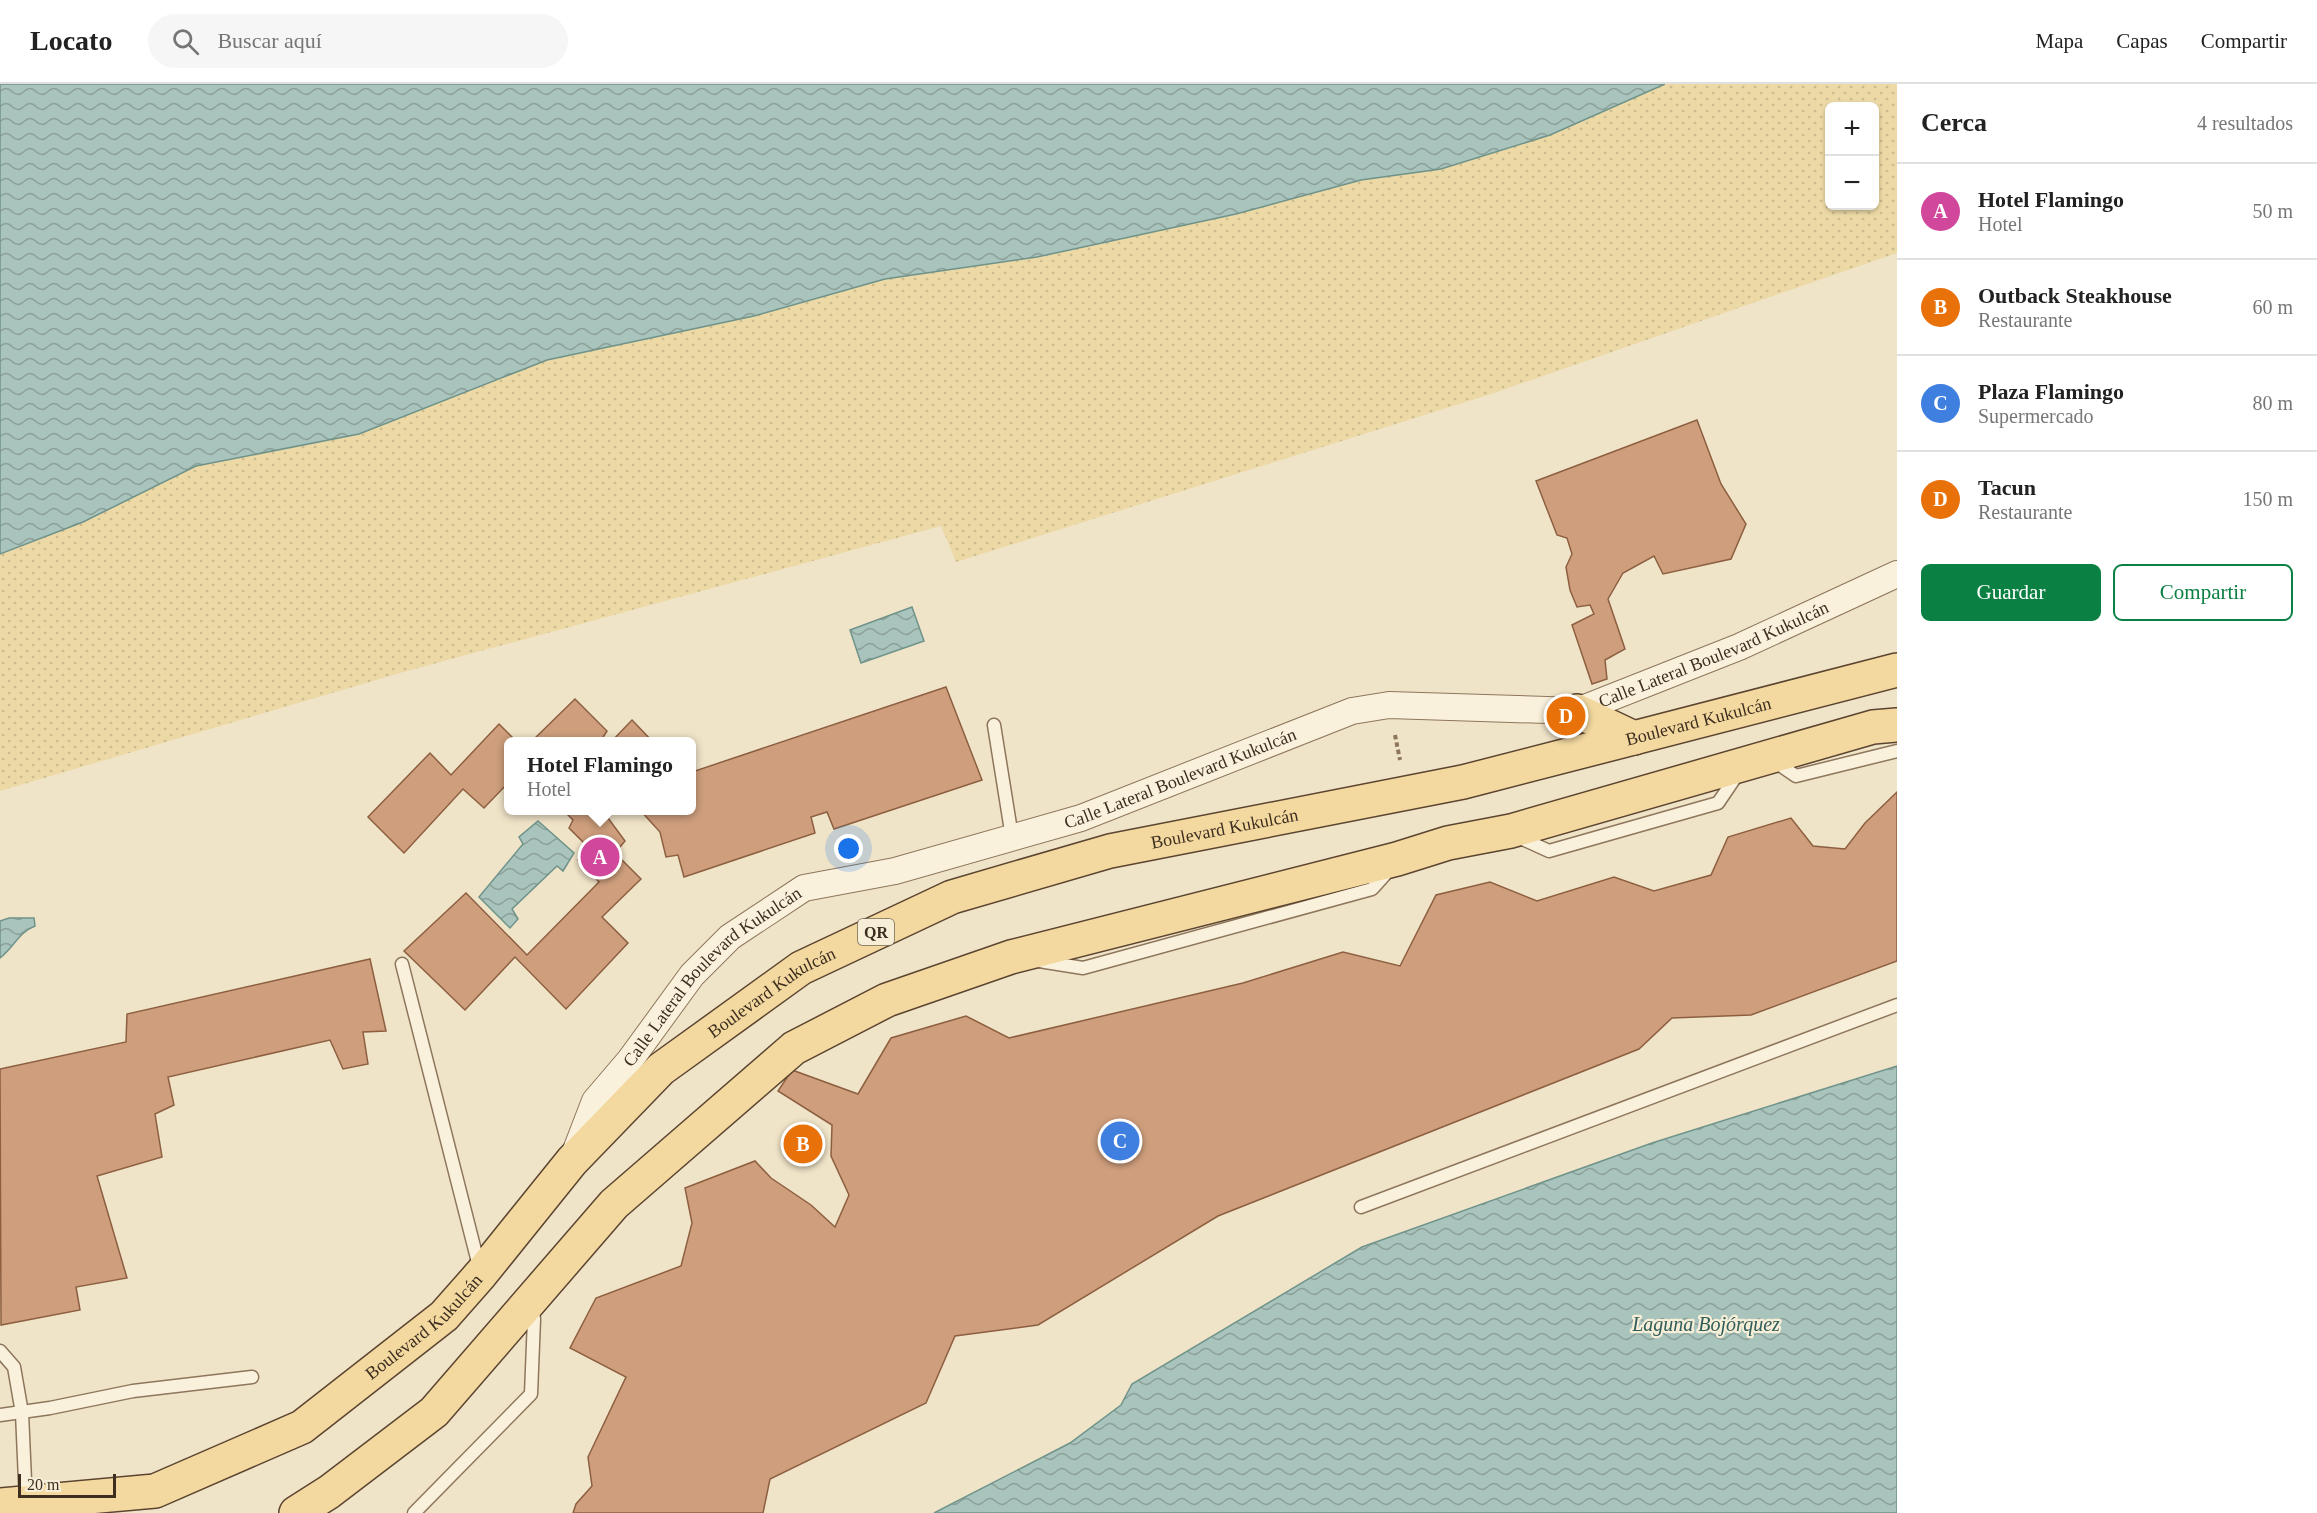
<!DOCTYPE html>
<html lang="es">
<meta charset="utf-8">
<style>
:root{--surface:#fff;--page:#f6f6f6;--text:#222;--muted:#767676;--line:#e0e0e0;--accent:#0b8043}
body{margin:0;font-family:Georgia,serif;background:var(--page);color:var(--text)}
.controls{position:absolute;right:18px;top:18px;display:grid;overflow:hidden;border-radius:9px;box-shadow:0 2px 4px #0004}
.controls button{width:54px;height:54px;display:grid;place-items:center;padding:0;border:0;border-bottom:2px solid var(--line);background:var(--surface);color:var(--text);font:30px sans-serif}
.scale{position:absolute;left:18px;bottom:15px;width:98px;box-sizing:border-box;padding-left:6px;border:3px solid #3d2e20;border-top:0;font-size:16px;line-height:21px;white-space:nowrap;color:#3d2e20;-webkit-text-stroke:4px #f7eed8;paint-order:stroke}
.you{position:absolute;left:849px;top:765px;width:21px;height:21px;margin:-15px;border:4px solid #fff;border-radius:50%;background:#1a73e8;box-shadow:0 0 0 9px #1a73e833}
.badge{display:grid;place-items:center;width:39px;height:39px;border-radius:50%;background:var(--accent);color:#fff;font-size:20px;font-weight:700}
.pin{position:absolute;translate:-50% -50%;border:3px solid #fff;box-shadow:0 2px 6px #0006}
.popup{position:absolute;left:504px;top:653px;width:192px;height:78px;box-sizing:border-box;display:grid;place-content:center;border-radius:9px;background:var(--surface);filter:drop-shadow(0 2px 4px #0005);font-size:20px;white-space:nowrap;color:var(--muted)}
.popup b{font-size:22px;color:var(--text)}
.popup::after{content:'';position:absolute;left:50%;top:100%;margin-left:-12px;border:12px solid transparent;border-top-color:var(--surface)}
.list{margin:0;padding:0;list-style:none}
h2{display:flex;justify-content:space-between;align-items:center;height:78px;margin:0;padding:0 24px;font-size:26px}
h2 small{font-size:20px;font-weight:400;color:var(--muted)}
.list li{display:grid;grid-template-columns:39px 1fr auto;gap:18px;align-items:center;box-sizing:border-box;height:96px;padding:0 24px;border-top:2px solid var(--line)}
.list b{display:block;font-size:22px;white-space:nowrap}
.list p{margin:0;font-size:20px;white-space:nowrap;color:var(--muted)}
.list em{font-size:20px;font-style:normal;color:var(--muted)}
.actions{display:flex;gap:12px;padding:18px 24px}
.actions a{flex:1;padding:14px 0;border:2px solid var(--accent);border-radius:9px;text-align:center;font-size:21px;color:var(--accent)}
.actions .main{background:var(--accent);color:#fff}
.icon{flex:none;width:33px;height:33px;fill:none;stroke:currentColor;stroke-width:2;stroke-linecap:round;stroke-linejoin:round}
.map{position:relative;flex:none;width:1897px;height:1429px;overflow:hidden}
header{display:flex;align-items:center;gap:36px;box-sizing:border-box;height:84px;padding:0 30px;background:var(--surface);border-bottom:2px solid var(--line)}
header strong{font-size:28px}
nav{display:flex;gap:33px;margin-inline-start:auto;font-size:21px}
.search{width:420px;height:54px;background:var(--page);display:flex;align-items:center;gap:15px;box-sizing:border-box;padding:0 21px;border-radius:33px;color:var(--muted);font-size:22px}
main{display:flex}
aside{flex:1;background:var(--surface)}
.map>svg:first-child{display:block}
.sand{fill:url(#sand-dots);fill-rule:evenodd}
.water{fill:url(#water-waves);stroke:#6f938a;stroke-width:1.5}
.building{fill:#cf9f7d;stroke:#8d5f41;stroke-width:1.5}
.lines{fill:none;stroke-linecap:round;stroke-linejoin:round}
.lane-casing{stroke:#8d765c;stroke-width:15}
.street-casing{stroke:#8d765c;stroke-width:28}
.primary-casing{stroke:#5b4430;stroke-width:36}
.path{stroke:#8d765c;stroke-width:4;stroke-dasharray:4.5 3;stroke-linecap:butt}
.lane{stroke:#faf1dc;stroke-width:12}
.street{stroke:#faf1dc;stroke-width:26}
.primary{stroke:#f3d9a0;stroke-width:33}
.labels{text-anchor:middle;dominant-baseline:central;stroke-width:4.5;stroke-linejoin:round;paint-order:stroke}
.shield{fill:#f7eed8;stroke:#756857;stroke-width:1.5}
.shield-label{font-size:16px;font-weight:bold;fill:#3d2e20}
.street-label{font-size:18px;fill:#3d2e20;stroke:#f7eed8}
.water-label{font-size:20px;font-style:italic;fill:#2f5d5a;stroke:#f7eed8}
</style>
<header>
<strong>Locato</strong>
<div class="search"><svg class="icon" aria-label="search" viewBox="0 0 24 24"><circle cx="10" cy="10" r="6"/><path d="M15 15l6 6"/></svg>Buscar aquí</div>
<nav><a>Mapa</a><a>Capas</a><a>Compartir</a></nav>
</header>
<main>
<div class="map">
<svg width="1897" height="1429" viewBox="0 0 1897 1429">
<defs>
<pattern id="sand-dots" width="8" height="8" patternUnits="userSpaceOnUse" patternTransform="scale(1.5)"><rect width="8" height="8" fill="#ecd9a5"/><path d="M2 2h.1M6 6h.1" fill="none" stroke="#cbbb8e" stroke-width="1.8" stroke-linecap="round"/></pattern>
<pattern id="water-waves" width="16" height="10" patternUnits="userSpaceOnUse" patternTransform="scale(1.5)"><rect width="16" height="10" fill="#a9c4bc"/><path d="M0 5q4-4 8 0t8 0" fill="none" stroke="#8ba098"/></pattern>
</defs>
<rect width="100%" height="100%" fill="#f0e4c8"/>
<path class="sand" d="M1665 0H1897V169L1488 311 956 478 941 442 400 589 0 707V470L83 438 196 382 359 349 547 276 754 232 885 195 1037 173 1236 130 1361 96 1441 85 1550 51ZM1830 22H1874V122H1830Z"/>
<g class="water">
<path d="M0 0H1665L1550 51 1441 85 1361 96 1236 130 1037 173 885 195 754 232 547 276 359 350 196 382 83 438 0 470Z"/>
<path d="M912 523 924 557 861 579 850 546Z"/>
<path d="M538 737 574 769 563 787 557 782 512 825 518 835 510 844 479 813 523 760 519 753Z"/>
<path d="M9 834H34L35 842C19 848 14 863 0 874V837Z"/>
<path d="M1897 982V1429H934L1070 1359 1121 1321 1132 1300 1362 1163 1652 1059Z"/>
</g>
<g class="building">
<path d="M1697 336 1721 400 1746 440 1731 475 1663 490 1654 472 1623 489 1608 515 1625 565 1605 576 1607 595 1592 600 1572 541 1594 530 1590 521 1577 523 1570 506 1566 483 1572 470 1567 454 1557 451 1536 397Z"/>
<path d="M946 603 982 696 834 745 827 728 811 733 815 749 684 793 678 771 666 773 660 748 640 726H692V688Z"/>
<path d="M575 615 607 647 600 658H531Z"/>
<path d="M632 636 653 658H611Z"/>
<path d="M499 640 517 658H508V699L484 724 463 705 404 769 368 733 430 669 451 691Z"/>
<path d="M1897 708V877L1751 931 1672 934 1639 965 1218 1132 1038 1241 955 1252 926 1319 770 1395 763 1429H573L576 1420 592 1402 588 1373 626 1293 570 1264 596 1214 681 1182 692 1139 685 1104 755 1077 771 1094 811 1121 835 1143 849 1111 831 1072 832 1041 778 1007 792 986 858 1010 891 954 966 932 1009 954 1243 899 1343 868 1400 882 1436 811 1490 798 1537 817 1614 793 1654 807 1711 791 1728 753 1791 734 1813 762 1845 765 1865 739Z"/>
<path d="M563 726H615L608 734 625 757 615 769 641 795 602 833 628 859 566 925 515 873 465 926 404 867 466 809 527 871 599 798 578 776 590 765 569 744 573 736Z"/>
<path d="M370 875 386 947 363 948 368 980 343 985 330 956 168 993 174 1021 155 1030 162 1073 97 1092 127 1194 76 1203 80 1226 1 1241 0 985 126 958 127 930Z"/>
</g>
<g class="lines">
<g class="lane-casing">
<g id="lane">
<path d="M994 641 1012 753"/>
<path d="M1774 677 1796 692 1897 667"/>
<path d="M1516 752 1549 767 1718 719 1739 688"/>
<path d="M1039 877 1083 884 1372 805 1391 784"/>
<path d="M402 880 480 1186"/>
<path d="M1361 1123 1897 921"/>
<path d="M0 1267 14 1283 22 1329 26 1419"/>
<path d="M0 1331 50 1324 133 1307 252 1293"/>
<path d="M414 1429 531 1310 534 1235 532 1223"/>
</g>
</g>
<g class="street-casing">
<g id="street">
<path id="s1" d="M575 1069 595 1017 630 976 692 891 730 853 804 804 895 787 1081 734 1352 627 1389 621 1577 627 1739 563 1897 490"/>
</g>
</g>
<g class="primary-casing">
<g id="primary">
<path d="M1577 627 1634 654"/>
<path id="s2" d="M0 1421 155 1407 302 1343 444 1232 481 1190 572 1077 661 985 801 884 952 813 1110 767 1463 698 1897 586"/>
<path d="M296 1429 329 1408 434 1328 614 1120 794 964 887 916 1011 873 1397 775 1448 759 1511 747 1873 643 1897 641"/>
</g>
</g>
<path class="path" d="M1395 651 1400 676"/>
<use href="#lane" class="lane"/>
<use href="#street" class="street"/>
<use href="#primary" class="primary"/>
</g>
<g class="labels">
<rect class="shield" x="858" y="835" width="36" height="26" rx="4.5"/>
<g class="shield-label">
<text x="876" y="848">QR</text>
</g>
<g class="street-label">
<text stroke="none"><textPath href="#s1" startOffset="1308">Calle Lateral Boulevard Kukulcán</textPath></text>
<text stroke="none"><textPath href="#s2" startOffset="1932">Boulevard Kukulcán</textPath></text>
<text stroke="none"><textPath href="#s1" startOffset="750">Calle Lateral Boulevard Kukulcán</textPath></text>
<text stroke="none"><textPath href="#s2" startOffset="1446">Boulevard Kukulcán</textPath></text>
<text stroke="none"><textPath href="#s1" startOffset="228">Calle Lateral Boulevard Kukulcán</textPath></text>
<text stroke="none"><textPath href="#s2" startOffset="960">Boulevard Kukulcán</textPath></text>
<text stroke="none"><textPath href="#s2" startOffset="474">Boulevard Kukulcán</textPath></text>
</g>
<g class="water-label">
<text x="1706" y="1240">Laguna Bojórquez</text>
</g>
</g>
</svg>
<div class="controls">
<button>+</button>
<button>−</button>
</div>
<div class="scale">20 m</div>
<div class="you"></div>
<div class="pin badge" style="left:600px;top:773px;background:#d1479c">A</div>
<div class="popup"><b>Hotel Flamingo</b>Hotel</div>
<div class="pin badge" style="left:803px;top:1060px;background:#e8710a">B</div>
<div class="pin badge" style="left:1120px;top:1057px;background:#3f7fe0">C</div>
<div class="pin badge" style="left:1566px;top:632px;background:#e8710a">D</div>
</div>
<aside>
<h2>Cerca<small>4 resultados</small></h2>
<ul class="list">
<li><span class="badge" style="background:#d1479c">A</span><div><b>Hotel Flamingo</b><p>Hotel</p></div><em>50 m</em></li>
<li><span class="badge" style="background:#e8710a">B</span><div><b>Outback Steakhouse</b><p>Restaurante</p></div><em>60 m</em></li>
<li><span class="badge" style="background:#3f7fe0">C</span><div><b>Plaza Flamingo</b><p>Supermercado</p></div><em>80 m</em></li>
<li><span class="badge" style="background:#e8710a">D</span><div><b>Tacun</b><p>Restaurante</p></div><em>150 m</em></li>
</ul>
<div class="actions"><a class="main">Guardar</a><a>Compartir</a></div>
</aside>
</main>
